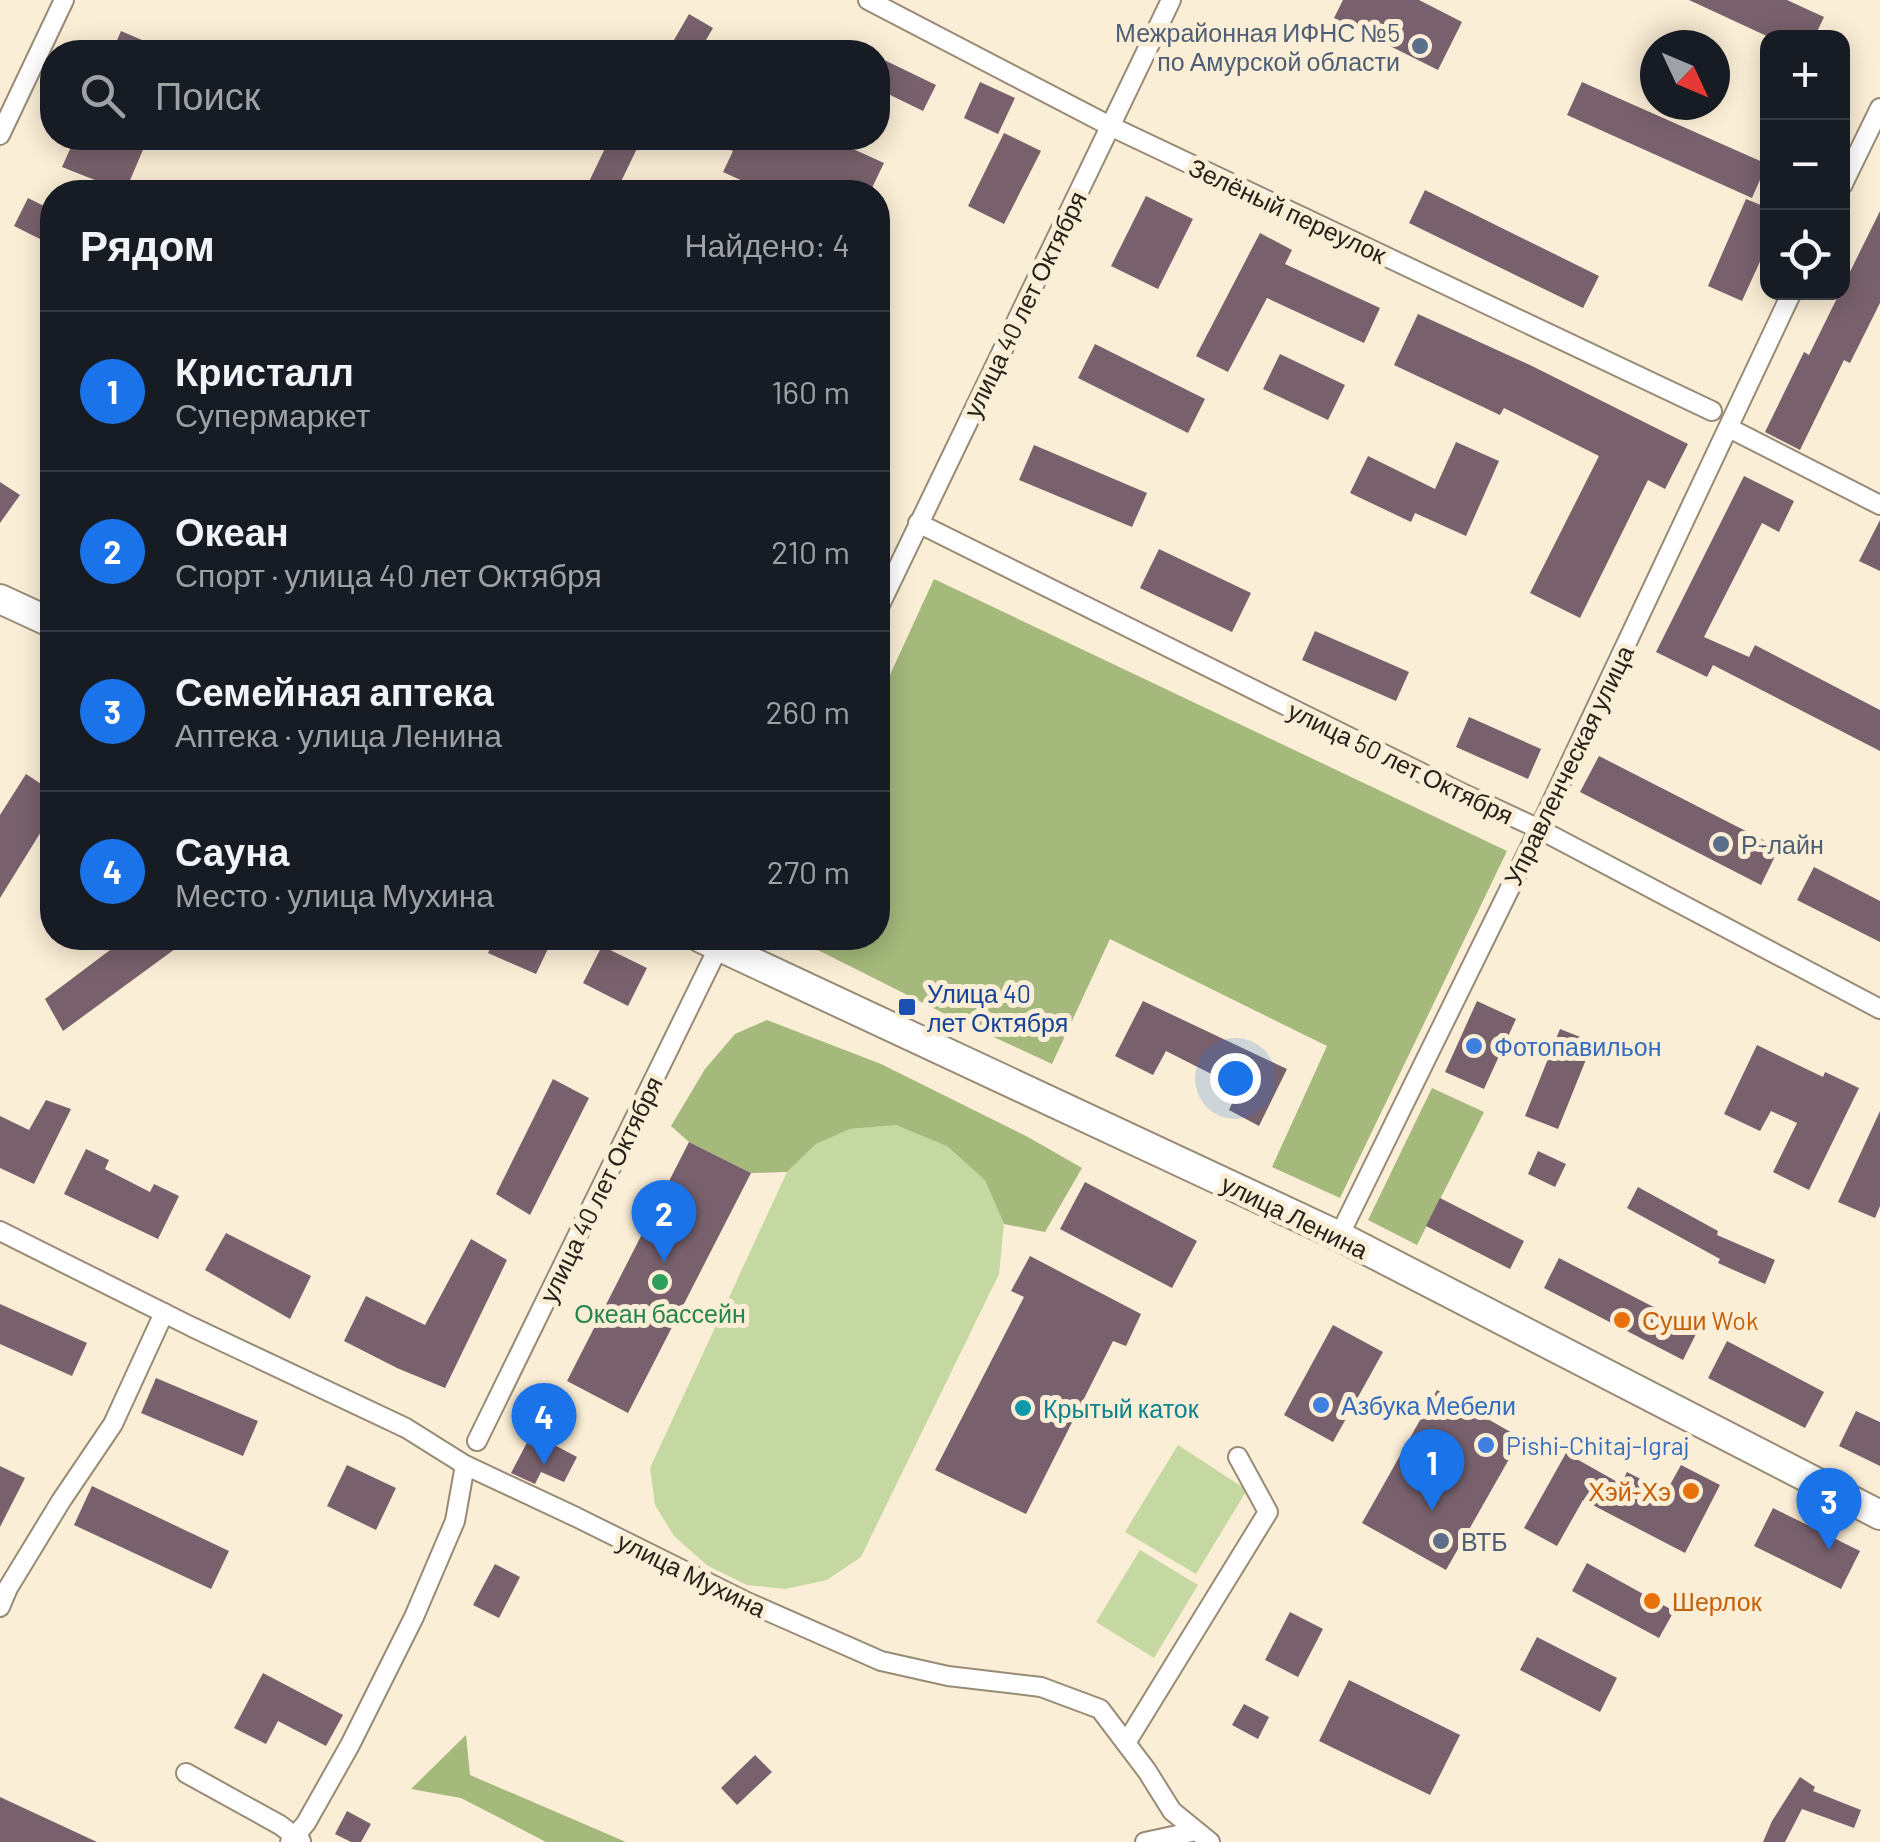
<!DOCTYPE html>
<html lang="ru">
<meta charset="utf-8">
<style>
:root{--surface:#171b24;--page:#20242c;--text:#f1f3f6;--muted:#9ea1a6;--line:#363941;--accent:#1a73e8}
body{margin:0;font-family:Barlow,sans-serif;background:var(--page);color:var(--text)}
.controls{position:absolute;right:30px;top:30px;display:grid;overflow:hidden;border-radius:20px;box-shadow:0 5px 25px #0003}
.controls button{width:90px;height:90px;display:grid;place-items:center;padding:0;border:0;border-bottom:2px solid var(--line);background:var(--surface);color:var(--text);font:50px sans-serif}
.compass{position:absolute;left:1640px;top:30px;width:90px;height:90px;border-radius:50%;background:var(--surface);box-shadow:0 5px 25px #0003;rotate:134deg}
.you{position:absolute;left:1235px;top:1078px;width:35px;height:35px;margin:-25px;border:8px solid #fff;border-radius:50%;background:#1a73e8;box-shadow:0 0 0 15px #1a73e833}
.badge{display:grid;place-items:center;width:65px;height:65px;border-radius:50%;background:var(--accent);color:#fff;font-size:32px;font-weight:700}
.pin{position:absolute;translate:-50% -82px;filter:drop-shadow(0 2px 5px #0008)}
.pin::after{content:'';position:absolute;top:52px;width:35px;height:30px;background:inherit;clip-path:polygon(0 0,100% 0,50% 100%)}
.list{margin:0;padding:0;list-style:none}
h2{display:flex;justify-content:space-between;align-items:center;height:130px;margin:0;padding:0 40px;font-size:42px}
h2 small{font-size:32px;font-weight:400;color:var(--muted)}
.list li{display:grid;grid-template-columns:65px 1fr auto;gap:30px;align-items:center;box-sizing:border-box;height:160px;padding:0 40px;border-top:2px solid var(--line)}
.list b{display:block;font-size:38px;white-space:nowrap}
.list p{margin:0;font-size:32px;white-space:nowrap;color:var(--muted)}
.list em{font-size:32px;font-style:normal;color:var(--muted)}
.icon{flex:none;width:55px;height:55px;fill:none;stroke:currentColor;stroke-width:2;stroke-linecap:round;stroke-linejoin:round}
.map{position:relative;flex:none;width:1880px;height:1842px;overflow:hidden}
.search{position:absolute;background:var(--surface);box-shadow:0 5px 25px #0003;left:40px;top:40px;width:850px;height:110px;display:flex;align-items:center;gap:25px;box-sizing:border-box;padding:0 35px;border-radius:40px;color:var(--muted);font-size:38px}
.panel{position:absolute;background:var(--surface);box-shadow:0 5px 25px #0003;left:40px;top:180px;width:850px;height:770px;border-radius:40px}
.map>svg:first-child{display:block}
.green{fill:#c5d8a2}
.forest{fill:#a4b97b}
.building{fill:#78616c}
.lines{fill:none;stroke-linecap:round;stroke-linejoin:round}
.street-casing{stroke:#988b76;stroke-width:22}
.secondary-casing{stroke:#988b76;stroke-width:32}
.street{stroke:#fff;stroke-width:18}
.secondary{stroke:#fff;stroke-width:28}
.service-dot{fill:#5c6f8a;stroke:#fbeed6;stroke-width:4}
.transit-dot{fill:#1a4fb4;stroke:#fbeed6;stroke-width:4}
.shop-dot{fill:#3f7fe0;stroke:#fbeed6;stroke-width:4}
.leisure-dot{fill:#2e9e5b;stroke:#fbeed6;stroke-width:4}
.food-dot{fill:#e8710a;stroke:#fbeed6;stroke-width:4}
.culture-dot{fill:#0f9aa8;stroke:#fbeed6;stroke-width:4}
.labels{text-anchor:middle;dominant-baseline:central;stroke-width:10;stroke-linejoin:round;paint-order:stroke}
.service-label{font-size:25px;fill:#4e5e75;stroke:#fbeed6;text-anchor:start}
.street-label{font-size:25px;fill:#262119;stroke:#fbeed6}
.transit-label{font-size:25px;fill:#164399;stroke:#fbeed6;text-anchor:start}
.shop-label{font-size:25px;fill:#366cbe;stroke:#fbeed6;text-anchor:start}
.leisure-label{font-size:25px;fill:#27864d;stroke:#fbeed6}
.food-label{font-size:25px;fill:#c56008;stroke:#fbeed6;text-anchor:start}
.culture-label{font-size:25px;fill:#0d838f;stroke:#fbeed6;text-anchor:start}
</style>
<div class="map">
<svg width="1880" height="1842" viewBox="0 0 1880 1842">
<rect width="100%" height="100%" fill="#fbeed6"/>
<g class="green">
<path d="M896 1125 947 1145 986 1180 1004 1224 999 1274 861 1557 827 1580 785 1589 747 1585 708 1566 674 1536 655 1505 650 1468 787 1172 816 1144 850 1129Z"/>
<path d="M1178 1445 1247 1490 1196 1574 1125 1532Z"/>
<path d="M1140 1550 1198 1585 1154 1658 1096 1622Z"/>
</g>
<g class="forest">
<path d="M934 579 1507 851 1340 1198 1272 1167 1327 1046 1110 939 1052 1064 959 1021 794 938H878V701Z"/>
<path d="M767 1020 881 1064 1028 1137 1082 1168 1045 1232 1004 1224 985 1180 947 1146 896 1125 850 1129 816 1144 787 1172 751 1173 689 1142 671 1126 705 1069 735 1034Z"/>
<path d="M1432 1088 1484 1112 1417 1245 1368 1220Z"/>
<path d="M466 1735 470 1775 626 1842H546L461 1798 411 1789Z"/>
</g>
<g class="building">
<path d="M1343 0H1419L1462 22 1438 70 1334 18Z"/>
<path d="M1689 0H1787L1824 17 1814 38H1771Z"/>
<path d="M689 14 713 28 699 52H667Z"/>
<path d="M121 31 170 52H112Z"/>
<path d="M878 57 936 85 923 111 878 89Z"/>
<path d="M980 82 1015 98 998 134 964 118Z"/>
<path d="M1582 82 1767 164 1752 198 1567 115Z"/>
<path d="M1004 133 1041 151 1004 224 968 206Z"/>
<path d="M75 138H148L125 192 62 167Z"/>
<path d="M610 138H642L616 192H584Z"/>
<path d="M700 138H829L884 163 870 192H767L723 172 733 151Z"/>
<path d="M1425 190 1599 276 1583 308 1409 223Z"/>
<path d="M1146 196 1193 219 1158 289 1111 266Z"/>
<path d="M28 198 52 210V245L14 226Z"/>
<path d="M1746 199 1768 208V244L1742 301 1708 286Z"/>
<path d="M1880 211V303L1850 363 1844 360 1800 450 1765 432 1804 352 1809 355 1840 292H1842V288Z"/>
<path d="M1260 233 1292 250 1285 264 1380 308 1364 343 1267 298 1228 372 1196 356Z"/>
<path d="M1418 314 1532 366 1688 444 1665 489 1648 480 1580 618 1530 593 1599 456 1504 408 1500 415 1394 365Z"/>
<path d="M1095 344 1205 399 1188 433 1078 378Z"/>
<path d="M1280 354 1345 385 1328 420 1263 389Z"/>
<path d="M1456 442 1499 461 1466 536 1415 513 1411 522 1350 493 1368 456 1435 489Z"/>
<path d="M1034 445 1147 493 1132 527 1019 480Z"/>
<path d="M1744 476 1794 501 1779 532 1762 523 1704 637 1749 657 1755 645 1880 710V751L1713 665 1707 677 1656 652Z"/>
<path d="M0 482 20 495 0 523Z"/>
<path d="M1880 520V571L1859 561Z"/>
<path d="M1159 549 1251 593 1232 632 1140 588Z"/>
<path d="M1315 631 1409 672 1396 701 1302 660Z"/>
<path d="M1469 717 1541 749 1528 779 1456 747Z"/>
<path d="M1599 756 1779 848 1761 885 1580 792Z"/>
<path d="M26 774 52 791V814L0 898V815Z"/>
<path d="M1814 867 1880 901V942L1797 900Z"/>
<path d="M126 938H190L63 1031 45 999Z"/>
<path d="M495 938H553L536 974 488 953Z"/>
<path d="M602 946 647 968 628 1006 583 983Z"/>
<path d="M1143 1001 1287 1069 1259 1126 1229 1110 1239 1088 1166 1051 1153 1075 1115 1056Z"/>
<path d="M1477 1001 1516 1019 1484 1089 1445 1072Z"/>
<path d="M1560 1029 1593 1042 1558 1129 1525 1116Z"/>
<path d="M1757 1045 1823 1077 1825 1072 1859 1088 1809 1190 1773 1172 1797 1123 1771 1111 1760 1131 1724 1114Z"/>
<path d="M553 1079 589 1098 530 1215 496 1194Z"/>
<path d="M46 1100 71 1109 34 1184 0 1168V1116L29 1130Z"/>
<path d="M1880 1111V1206L1875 1218 1838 1202Z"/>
<path d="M689 1142 751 1173 628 1413 567 1381Z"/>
<path d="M86 1149 109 1160 105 1169 150 1192 154 1184 179 1196 158 1239 64 1194Z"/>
<path d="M1538 1151 1566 1164 1555 1187 1528 1174Z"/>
<path d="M1085 1182 1197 1241 1172 1288 1060 1229Z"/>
<path d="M1638 1187 1718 1231 1717 1235 1775 1260 1765 1284 1718 1263 1720 1259 1627 1208Z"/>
<path d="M1440 1198 1524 1241 1510 1269 1426 1226Z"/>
<path d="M226 1233 311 1276 290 1319 205 1270Z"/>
<path d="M471 1239 507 1260 445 1388 397 1368 344 1341 366 1296 425 1325Z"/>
<path d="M1030 1256 1141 1314 1126 1346 1113 1341 1026 1514 935 1470 1024 1297 1011 1291Z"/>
<path d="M1559 1258 1698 1330 1683 1360 1544 1288Z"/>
<path d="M0 1304 87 1343 72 1376 0 1344Z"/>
<path d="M1333 1325 1383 1352 1333 1442 1284 1415Z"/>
<path d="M1727 1341 1824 1392 1805 1428 1708 1378Z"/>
<path d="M156 1378 258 1421 243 1456 141 1413Z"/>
<path d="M1437 1390 1521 1438 1446 1570 1362 1523Z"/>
<path d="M1856 1411 1880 1422V1466L1839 1446Z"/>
<path d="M532 1433 577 1457 564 1482 541 1472 535 1484 511 1473Z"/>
<path d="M1566 1453 1621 1484 1627 1472 1666 1492 1681 1465 1720 1485 1685 1553 1583 1500 1557 1546 1524 1528Z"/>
<path d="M347 1465 396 1488 376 1530 327 1506Z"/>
<path d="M0 1466 25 1478 0 1527Z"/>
<path d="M92 1486 229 1551 211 1589 74 1525Z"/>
<path d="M1773 1508 1860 1551 1841 1589 1754 1546Z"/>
<path d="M1587 1563 1674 1611 1659 1638 1572 1591Z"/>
<path d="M495 1564 520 1577 499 1618 473 1605Z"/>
<path d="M1290 1612 1323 1629 1298 1677 1265 1660Z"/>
<path d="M1537 1637 1617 1678 1600 1712 1520 1670Z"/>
<path d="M263 1673 343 1715 326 1746 278 1721 266 1744 234 1728Z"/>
<path d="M1349 1680 1460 1735 1430 1795 1319 1741Z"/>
<path d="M1244 1704 1269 1717 1258 1739 1232 1725Z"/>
<path d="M755 1755 772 1772 737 1805 721 1788Z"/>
<path d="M1800 1777 1815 1787 1813 1791 1861 1810 1854 1828 1802 1809 1785 1842H1763L1772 1821Z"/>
<path d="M0 1797 97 1842H0Z"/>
<path d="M347 1811 371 1824 361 1842H351L335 1834Z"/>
</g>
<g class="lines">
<g class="street-casing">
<g id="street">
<path d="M868 0 1110 126 1712 411"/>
<path d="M0 135 64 0"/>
<path d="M1842 186 1880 108"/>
<path d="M1729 428 1880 505"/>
<path d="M918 523 1464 794 1539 829 1880 1009"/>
<path d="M878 609 1171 0"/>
<path d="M0 1231 192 1327 406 1428 465 1465 576 1517 747 1602 881 1661 948 1676 1041 1687 1100 1709 1147 1771 1172 1811 1210 1842"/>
<path d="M1339 1236 1539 829 1792 292"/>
<path d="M477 1441 723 938"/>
<path d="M0 1607 8 1588 61 1501 113 1424 164 1313"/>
<path d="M1126 1743 1268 1512 1238 1457"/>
<path d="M186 1773 280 1825 301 1841"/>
<path d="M290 1842 306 1823 350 1745 414 1617 455 1521 465 1465"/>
<path d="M1145 1842 1196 1831"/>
</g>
</g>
<g class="secondary-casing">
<g id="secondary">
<path d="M0 599 52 623"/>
<path d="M701 938 1339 1236 1880 1515"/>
</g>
</g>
<use href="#street" class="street"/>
<use href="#secondary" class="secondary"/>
</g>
<g class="service-dot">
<circle cx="1420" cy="46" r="10"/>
<circle cx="1721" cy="844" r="10"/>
<circle cx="1441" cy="1541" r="10"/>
</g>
<rect class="transit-dot" x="897" y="997" width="20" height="20" rx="5"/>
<g class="shop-dot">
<circle cx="1474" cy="1046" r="10"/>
<circle cx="1321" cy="1405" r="10"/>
<circle cx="1486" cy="1445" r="10"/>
</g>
<circle class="leisure-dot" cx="660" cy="1282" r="10"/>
<g class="food-dot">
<circle cx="1622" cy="1320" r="10"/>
<circle cx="1691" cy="1491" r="10"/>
<circle cx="1652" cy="1601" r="10"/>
</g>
<circle class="culture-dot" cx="1023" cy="1408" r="10"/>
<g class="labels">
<g class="service-label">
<text x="1400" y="32" text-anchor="end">Межрайонная ИФНС №5<tspan x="1400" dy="29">по Амурской области</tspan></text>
<text x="1741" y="844">Р-лайн</text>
<text x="1461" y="1541">ВТБ</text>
</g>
<g class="street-label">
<text transform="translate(1288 210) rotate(25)">Зелёный переулок</text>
<text transform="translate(1024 304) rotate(-64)">улица 40 лет Октября</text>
<text transform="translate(1401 762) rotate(26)">улица 50 лет Октября</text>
<text transform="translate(1568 765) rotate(-64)">Управленческая улица</text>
<text transform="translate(600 1189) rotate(-64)">улица 40 лет Октября</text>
<text transform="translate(1295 1216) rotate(26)">улица Ленина</text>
<text transform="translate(692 1574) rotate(26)">улица Мухина</text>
</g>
<g class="transit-label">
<text x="927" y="993">Улица 40<tspan x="927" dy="29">лет Октября</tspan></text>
</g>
<g class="shop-label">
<text x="1494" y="1046">Фотопавильон</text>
<text x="1341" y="1405">Азбука Мебели</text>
<text x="1506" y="1445">Pishi-Chitaj-Igraj</text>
</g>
<g class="leisure-label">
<text x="660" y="1313">Океан бассейн</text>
</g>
<g class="food-label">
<text x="1642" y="1320">Суши Wok</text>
<text x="1671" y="1491" text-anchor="end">Хэй-Хэ</text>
<text x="1672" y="1601">Шерлок</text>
</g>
<g class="culture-label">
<text x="1043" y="1408">Крытый каток</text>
</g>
</g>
</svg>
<div class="controls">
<button>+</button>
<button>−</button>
<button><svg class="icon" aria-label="locate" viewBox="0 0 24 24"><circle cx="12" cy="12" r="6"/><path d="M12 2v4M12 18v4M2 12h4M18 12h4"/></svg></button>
</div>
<svg class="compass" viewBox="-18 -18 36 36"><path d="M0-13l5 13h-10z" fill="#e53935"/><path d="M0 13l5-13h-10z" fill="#9ea1a6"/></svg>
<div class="you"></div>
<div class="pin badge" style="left:1432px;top:1511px">1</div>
<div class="pin badge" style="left:664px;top:1262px">2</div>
<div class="pin badge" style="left:1829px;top:1550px">3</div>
<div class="pin badge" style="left:544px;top:1465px">4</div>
<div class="search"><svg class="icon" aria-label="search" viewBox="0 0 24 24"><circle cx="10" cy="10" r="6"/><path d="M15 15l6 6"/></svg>Поиск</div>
<section class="panel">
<h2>Рядом<small>Найдено: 4</small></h2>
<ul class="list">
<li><span class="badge">1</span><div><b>Кристалл</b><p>Супермаркет</p></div><em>160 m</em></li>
<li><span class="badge">2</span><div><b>Океан</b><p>Спорт · улица 40 лет Октября</p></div><em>210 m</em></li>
<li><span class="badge">3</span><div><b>Семейная аптека</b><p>Аптека · улица Ленина</p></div><em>260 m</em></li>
<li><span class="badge">4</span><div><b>Сауна</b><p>Место · улица Мухина</p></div><em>270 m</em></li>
</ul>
</section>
</div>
